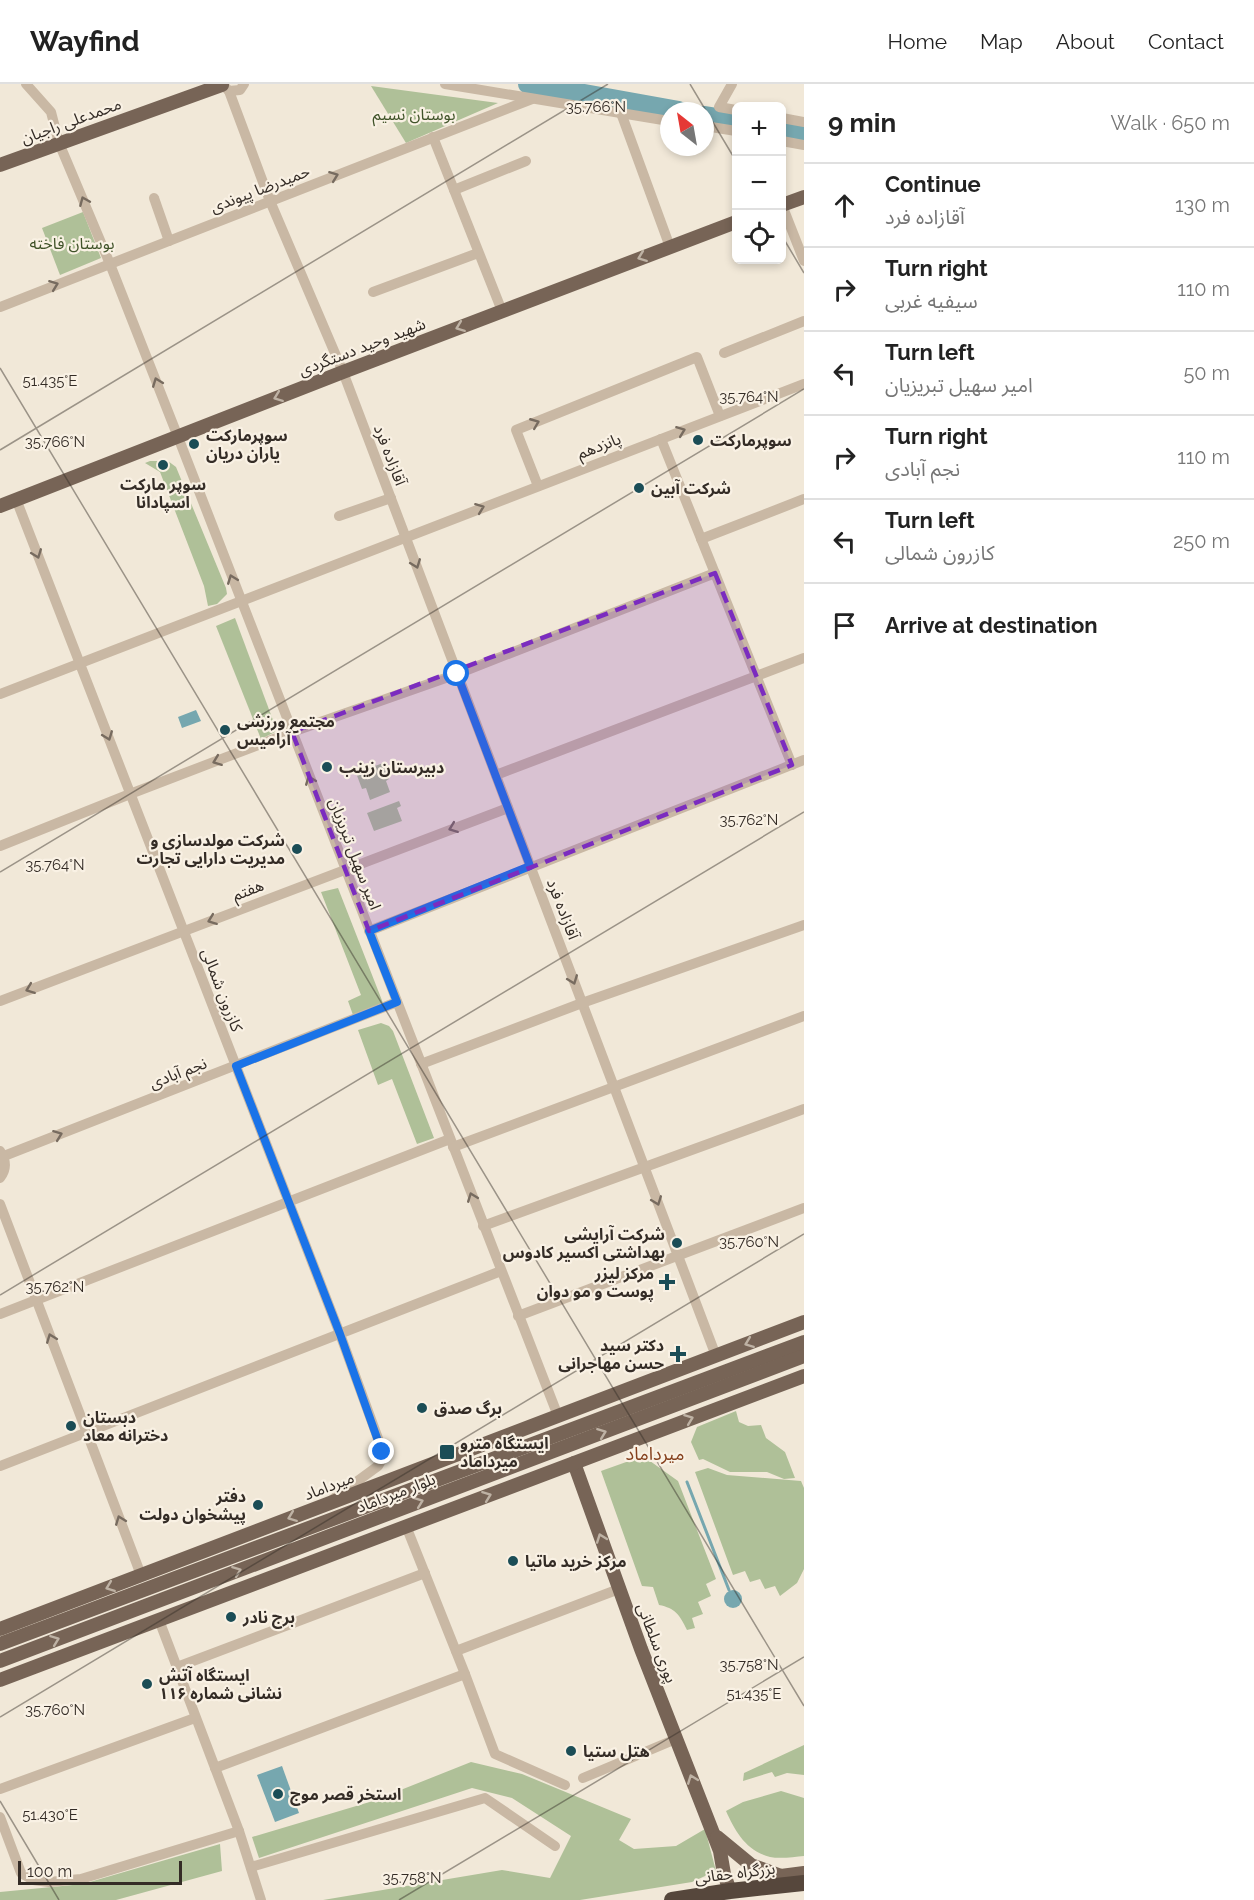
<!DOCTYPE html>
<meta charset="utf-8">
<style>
:root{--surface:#fff;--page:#f6f6f6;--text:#222;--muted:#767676;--line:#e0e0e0}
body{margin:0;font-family:Raleway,"Noto Sans Arabic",sans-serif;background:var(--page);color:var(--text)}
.controls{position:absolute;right:18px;top:18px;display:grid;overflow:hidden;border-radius:9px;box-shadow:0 3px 9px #0003}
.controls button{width:54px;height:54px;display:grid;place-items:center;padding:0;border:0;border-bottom:2px solid var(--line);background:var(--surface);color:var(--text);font:30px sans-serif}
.compass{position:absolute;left:660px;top:18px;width:54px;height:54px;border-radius:50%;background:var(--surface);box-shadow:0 3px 9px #0003;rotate:329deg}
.scale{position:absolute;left:18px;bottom:15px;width:164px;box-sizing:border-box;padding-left:6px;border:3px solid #342c26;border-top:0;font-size:16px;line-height:21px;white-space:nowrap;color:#342c26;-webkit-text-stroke:4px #f9f1e4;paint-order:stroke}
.stop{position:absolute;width:18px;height:18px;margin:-14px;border:4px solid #1a73e8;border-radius:50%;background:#fff}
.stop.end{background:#1a73e8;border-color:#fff;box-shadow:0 2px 6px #0008}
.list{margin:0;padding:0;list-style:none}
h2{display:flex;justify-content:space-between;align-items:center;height:78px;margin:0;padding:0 24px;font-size:26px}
h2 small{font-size:20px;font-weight:400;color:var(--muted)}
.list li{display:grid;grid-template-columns:39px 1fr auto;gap:18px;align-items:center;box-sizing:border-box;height:84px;padding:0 24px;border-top:2px solid var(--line)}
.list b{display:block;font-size:22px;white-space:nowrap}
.list p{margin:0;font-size:20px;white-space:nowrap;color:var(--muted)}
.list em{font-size:20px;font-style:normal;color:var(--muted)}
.icon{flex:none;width:33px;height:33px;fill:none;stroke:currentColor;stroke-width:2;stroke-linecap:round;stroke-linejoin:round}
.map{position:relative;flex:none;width:804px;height:1816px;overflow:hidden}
header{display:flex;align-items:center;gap:36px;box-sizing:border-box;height:84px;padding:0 30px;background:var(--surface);border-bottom:2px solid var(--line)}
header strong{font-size:28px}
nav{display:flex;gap:33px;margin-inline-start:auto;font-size:21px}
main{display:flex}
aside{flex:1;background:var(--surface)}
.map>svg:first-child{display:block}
.green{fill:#afc098}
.water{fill:#76a7af}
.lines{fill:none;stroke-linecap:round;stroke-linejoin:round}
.stream{stroke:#76a7af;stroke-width:3}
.river{stroke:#76a7af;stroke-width:20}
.minor{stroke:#c9b8a4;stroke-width:10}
.major{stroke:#776456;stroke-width:14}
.highway{stroke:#56473c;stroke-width:16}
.oneway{stroke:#776b5f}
.oneway2{stroke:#beb2a4}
.route{stroke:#1a73e8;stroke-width:8}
.marked{fill:#7b2cbf;fill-opacity:0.2;stroke:#7b2cbf;stroke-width:4.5;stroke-dasharray:12 8;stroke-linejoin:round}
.ticks{fill:none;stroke:#342c26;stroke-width:1.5;stroke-opacity:0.45}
.poi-dot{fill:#1b4d56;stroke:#f9f1e4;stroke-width:2}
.labels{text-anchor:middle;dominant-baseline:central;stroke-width:4.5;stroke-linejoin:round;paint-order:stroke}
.park-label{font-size:16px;fill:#405329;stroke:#f9f1e4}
.street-label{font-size:16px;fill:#342c26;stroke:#f9f1e4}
.poi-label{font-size:16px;font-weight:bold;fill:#342c26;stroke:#f9f1e4;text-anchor:start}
.neighbourhood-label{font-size:18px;fill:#85401d;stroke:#f9f1e4}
.ticks-label{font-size:15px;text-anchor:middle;fill:#342c26;stroke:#f9f1e4;stroke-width:4.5;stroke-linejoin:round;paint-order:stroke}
</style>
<header>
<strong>Wayfind</strong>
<nav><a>Home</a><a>Map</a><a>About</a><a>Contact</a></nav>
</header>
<main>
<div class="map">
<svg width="804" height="1816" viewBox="0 0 804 1816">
<rect width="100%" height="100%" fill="#f1e8d8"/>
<g class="green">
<path d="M371 2 498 19 406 59Z"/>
<path d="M83 128 101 174 60 191 42 144Z"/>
<path d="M150 377H168L176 383 226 504 227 510 217 520 208 522 204 502 160 388 145 379Z"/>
<path d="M235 534 277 647 261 655 216 542Z"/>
<path d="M383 679 389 695 386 697 390 708 370 716 366 704 362 705 356 689Z"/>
<path d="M399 717 401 722 397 724 402 737 374 747 367 729Z"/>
<path d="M338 804 383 919 353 931 348 917 361 911 321 808Z"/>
<path d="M381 939 389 942 393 947 434 1054 417 1060 392 995 378 1001 358 946Z"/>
<path d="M736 1327 739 1338 748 1342 761 1341 766 1354 785 1368 795 1394 784 1395 767 1388H730L703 1375 699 1376 691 1358 697 1343Z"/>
<path d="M643 1372 678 1397 716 1495 706 1500 711 1512 698 1518 703 1530 692 1534 695 1544 687 1546C680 1531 675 1524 659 1521L653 1503 642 1502 601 1387Z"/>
<path d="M708 1384 727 1391 801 1397 804 1404V1485L797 1499 780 1512 775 1502 765 1505 760 1495 750 1498 745 1487 733 1491 695 1388Z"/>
<path d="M804 1661V1691L787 1689 775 1693 772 1688 743 1697 744 1689Z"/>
<path d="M471 1678 522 1690 631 1735 619 1756 634 1765 676 1762 705 1745 716 1787 692 1798 580 1816H323L502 1786 550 1794 571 1752 512 1714 472 1704 259 1774 252 1753 373 1717Z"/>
<path d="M781 1707 804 1714V1772C794 1773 780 1775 770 1773 746 1767 735 1747 726 1727L743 1718Z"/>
<path d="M220 1760 222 1787 116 1816H0V1808L83 1800Z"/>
</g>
<g class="water">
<path d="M196 626 201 637 182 644 178 633Z"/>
<circle cx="733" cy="1515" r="9"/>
<path d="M282 1682 299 1729 275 1738 257 1691Z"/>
</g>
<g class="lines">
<path class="stream" d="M687 1398 729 1506"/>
<g class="river">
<path d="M528 0 679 27"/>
<path d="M705 32 736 37"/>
<path d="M782 45 804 49"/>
</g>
<g class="minor">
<path d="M26 0 51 28 59 59 110 180 178 353 558 1332"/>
<path d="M222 0 229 7 270 117 343 288 716 1272"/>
<path d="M445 0 669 37"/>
<path d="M732 0 719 23 736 26"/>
<path d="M229 7 240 6 244 0"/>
<path d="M621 29 670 163"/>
<path d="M782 34 804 38"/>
<path d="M705 42 736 47"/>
<path d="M433 53 502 227"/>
<path d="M782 57 804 61"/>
<path d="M454 106 526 77"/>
<path d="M154 114 169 157"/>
<path d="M782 121 804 177"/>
<path d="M373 208 478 169"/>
<path d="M0 223 532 15"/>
<path d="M724 269 804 237"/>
<path d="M661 355 792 681"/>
<path d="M538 402 516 346 697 273 720 332"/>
<path d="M16 415 340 1250 380 1360 382 1375 378 1382 333 1415"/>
<path d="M339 432 391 414"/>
<path d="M701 455 804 415"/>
<path d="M0 610 804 300"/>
<path d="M496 691 804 574"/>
<path d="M0 762 130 710 292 648 457 590 715 489"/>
<path d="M369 847 804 676"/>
<path d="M0 917 508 724"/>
<path d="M421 980 582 919 804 841"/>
<path d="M453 1063 804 932"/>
<path d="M4 1072 397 918"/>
<path d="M0 1094C7 1085 6 1076 0 1067"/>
<path d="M0 1120 141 1491"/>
<path d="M483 1142 804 1025"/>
<path d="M0 1230 450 1055"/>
<path d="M518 1232 804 1124"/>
<path d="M0 1382 501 1187"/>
<path d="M406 1442 465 1590 495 1670 565 1701"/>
<path d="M159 1536 239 1747 261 1816"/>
<path d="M456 1567 619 1505"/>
<path d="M177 1583 425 1489"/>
<path d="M215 1684 465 1590"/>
<path d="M583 1694 676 1655"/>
<path d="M0 1705 195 1634"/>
<path d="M0 1733 21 1789 33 1796 49 1798 81 1795 239 1747"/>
<path d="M251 1783 485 1714 555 1762"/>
</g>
<g class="major">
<path d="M0 81 222 1"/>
<path d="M782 121 804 113"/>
<path d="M0 422 343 288 736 138"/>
<path d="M574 1379 641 1565 720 1767 724 1790 730 1807"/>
<path d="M0 1545 804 1238"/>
<path d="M0 1560C267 1457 536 1359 804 1258"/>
<path d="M0 1577 804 1272"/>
<path d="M0 1596 804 1292"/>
<path d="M717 1753 751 1781 781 1792 804 1789"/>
</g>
<path class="highway" d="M672 1816 730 1807 804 1799"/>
</g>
<defs><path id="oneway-chevron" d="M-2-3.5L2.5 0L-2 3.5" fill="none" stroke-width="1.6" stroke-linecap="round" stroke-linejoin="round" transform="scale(1.5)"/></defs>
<g class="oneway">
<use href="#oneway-chevron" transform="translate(334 92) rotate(-21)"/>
<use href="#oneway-chevron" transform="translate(84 117) rotate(-113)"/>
<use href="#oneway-chevron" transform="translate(54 201) rotate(-21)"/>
<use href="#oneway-chevron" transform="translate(157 298) rotate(-111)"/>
<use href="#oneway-chevron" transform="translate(535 339) rotate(-22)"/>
<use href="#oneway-chevron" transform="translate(681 347) rotate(-21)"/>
<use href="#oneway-chevron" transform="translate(480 424) rotate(-21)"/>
<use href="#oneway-chevron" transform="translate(37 470) rotate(69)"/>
<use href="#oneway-chevron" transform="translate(416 480) rotate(69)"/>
<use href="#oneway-chevron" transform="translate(232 495) rotate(-111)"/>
<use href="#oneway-chevron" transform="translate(108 652) rotate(69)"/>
<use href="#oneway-chevron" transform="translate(217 677) rotate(159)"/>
<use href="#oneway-chevron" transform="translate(310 696) rotate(-111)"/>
<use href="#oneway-chevron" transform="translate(453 744) rotate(159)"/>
<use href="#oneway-chevron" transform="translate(212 836) rotate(159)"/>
<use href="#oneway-chevron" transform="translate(573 896) rotate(69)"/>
<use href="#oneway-chevron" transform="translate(30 905) rotate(159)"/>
<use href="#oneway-chevron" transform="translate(58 1051) rotate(-21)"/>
<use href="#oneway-chevron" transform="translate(472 1113) rotate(-111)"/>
<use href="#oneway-chevron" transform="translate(657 1117) rotate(69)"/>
<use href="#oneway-chevron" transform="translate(51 1254) rotate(-111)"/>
<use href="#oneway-chevron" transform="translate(120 1436) rotate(-111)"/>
</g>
<g class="oneway2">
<use href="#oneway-chevron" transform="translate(642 173) rotate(159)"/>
<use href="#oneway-chevron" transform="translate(460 243) rotate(159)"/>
<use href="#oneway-chevron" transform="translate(278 313) rotate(159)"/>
<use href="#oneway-chevron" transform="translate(749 1259) rotate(159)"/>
<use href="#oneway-chevron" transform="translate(689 1335) rotate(-21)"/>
<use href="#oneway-chevron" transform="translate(602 1349) rotate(-21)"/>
<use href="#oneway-chevron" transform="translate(487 1412) rotate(-21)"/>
<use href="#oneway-chevron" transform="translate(419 1418) rotate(-21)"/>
<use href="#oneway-chevron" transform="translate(292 1433) rotate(159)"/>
<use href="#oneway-chevron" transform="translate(601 1454) rotate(-110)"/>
<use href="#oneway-chevron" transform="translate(237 1487) rotate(-21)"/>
<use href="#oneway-chevron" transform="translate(110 1503) rotate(159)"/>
<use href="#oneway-chevron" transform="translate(55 1556) rotate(-21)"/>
<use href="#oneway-chevron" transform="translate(692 1695) rotate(-111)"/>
</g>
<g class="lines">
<path class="route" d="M382 1368 340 1250 236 982 397 918 369 847 530 782 457 590"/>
</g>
<path class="marked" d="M715 489 792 681 369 847 292 648Z"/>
<path class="ticks" d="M690 0 736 77M782 152 804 189M0 284 804 1622M0 366 608 0M0 788 804 305M0 1211 804 728M0 1633 804 1150M0 1717 59 1816M399 1816 804 1573"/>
<g class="poi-dot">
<circle cx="698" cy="356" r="6"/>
<circle cx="194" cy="360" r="6"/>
<circle cx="163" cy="381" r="6"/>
<circle cx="639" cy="404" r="6"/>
<circle cx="225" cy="646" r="6"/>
<circle cx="327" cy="683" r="6"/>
<circle cx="297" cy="765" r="6"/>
<circle cx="677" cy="1159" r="6"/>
<path d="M664 1189h6v6h6v6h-6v6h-6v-6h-6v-6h6z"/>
<path d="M675 1261h6v6h6v6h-6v6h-6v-6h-6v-6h6z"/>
<circle cx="422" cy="1324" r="6"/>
<circle cx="71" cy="1342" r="6"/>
<rect x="439" y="1360" width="16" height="16" rx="3"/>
<circle cx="258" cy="1421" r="6"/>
<circle cx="513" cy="1477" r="6"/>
<circle cx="231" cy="1533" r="6"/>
<circle cx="147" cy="1600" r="6"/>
<circle cx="571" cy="1667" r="6"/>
<circle cx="278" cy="1710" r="6"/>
</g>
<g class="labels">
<g class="park-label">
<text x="414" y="30">بوستان نسیم</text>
<text x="72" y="159">بوستان فاخته</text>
</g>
<g class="street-label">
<text transform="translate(71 37) rotate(-20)">محمدعلی راجیان</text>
<text transform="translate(260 105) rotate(-21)">حمیدرضا پیوندی</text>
<text transform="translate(362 263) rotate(-21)">شهید وحید دستگردی</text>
<text transform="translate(599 362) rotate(-21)">پانزدهم</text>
<text transform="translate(390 371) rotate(69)">آقازاده فرد</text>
<text transform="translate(355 770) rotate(69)">امیر سهیل تبریزیان</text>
<text transform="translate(248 806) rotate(-21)">هفتم</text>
<text transform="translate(563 825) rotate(69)">آقازاده فرد</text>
<text transform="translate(222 906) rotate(69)">کازرون شمالی</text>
<text transform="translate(178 989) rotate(-21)">نجم آبادی</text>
<text transform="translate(329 1402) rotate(-21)">میرداماد</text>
<text transform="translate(396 1409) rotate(-21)">بلوار میرداماد</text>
<text transform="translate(657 1559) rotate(69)">پوری سلطانی</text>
<text transform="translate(735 1789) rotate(-7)">بزرگراه حقانی</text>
</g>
<g class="poi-label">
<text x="206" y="351">سوپرمارکت<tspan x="206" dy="18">یاران دریان</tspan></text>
<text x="710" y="356">سوپرمارکت</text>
<text x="163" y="400" text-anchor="middle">سوپر مارکت<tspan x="163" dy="18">اسپادانا</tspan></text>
<text x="651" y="404">شرکت آبین</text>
<text x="237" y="637">مجتمع ورزشی<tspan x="237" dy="18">آرامیس</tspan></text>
<text x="339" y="683">دبیرستان زینب</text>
<text x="285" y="756" text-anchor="end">شرکت مولدسازی و<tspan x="285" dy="18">مدیریت دارایی تجارت</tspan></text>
<text x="665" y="1150" text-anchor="end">شرکت آرایشی<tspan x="665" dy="18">بهداشتی اکسیر کادوس</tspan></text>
<text x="654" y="1189" text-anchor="end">مرکز لیزر<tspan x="654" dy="18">پوست و مو دوان</tspan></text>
<text x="664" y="1261" text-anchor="end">دکتر سید<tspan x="664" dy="18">حسن مهاجرانی</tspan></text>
<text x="434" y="1324">برگ صدق</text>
<text x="83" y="1333">دبستان<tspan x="83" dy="18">دخترانه معاد</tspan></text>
<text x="460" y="1359">ایستگاه مترو<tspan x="460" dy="18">میرداماد</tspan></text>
<text x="246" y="1412" text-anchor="end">دفتر<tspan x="246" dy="18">پیشخوان دولت</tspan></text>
<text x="525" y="1477">مرکز خرید ماتیا</text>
<text x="243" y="1533">برج نادر</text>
<text x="159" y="1591">ایستگاه آتش<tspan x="159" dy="18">نشانی شماره ۱۱۶</tspan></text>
<text x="583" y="1667">هتل ستیا</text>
<text x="290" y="1710">استخر قصر موج</text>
</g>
<g class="neighbourhood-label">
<text x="655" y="1369">میرداماد</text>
</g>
</g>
<g class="ticks-label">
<text x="596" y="28">35.766°N</text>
<text x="50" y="302">51.435°E</text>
<text x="749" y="318">35.764°N</text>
<text x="55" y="363">35.766°N</text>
<text x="749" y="741">35.762°N</text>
<text x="55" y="786">35.764°N</text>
<text x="749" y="1163">35.760°N</text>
<text x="55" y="1208">35.762°N</text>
<text x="749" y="1586">35.758°N</text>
<text x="754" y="1615">51.435°E</text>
<text x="55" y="1631">35.760°N</text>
<text x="50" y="1736">51.430°E</text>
<text x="412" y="1799">35.758°N</text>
</g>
</svg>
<div class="controls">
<button>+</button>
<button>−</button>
<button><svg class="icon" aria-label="locate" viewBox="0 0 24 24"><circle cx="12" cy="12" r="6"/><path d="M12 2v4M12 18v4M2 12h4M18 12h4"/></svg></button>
</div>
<svg class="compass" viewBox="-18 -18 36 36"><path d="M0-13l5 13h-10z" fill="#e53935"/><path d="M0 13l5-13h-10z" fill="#767676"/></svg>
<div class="scale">100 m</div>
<div class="stop" style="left:457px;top:590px"></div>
<div class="stop end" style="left:382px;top:1368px"></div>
</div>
<aside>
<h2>9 min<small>Walk · 650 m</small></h2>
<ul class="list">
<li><svg class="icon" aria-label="ahead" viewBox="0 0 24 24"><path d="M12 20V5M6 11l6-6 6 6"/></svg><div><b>Continue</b><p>آقازاده فرد</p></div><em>130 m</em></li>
<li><svg class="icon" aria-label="right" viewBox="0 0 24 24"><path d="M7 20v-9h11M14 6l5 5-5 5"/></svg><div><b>Turn right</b><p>سیفیه غربی</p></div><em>110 m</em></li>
<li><svg class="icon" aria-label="left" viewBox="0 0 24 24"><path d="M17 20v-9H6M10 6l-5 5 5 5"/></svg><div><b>Turn left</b><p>امیر سهیل تبریزیان</p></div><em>50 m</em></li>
<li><svg class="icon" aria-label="right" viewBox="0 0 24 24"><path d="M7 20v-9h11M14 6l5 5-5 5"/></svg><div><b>Turn right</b><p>نجم آبادی</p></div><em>110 m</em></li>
<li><svg class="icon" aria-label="left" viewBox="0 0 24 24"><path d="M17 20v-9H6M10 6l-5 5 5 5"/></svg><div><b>Turn left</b><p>کازرون شمالی</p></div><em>250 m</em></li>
<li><svg class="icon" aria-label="arrive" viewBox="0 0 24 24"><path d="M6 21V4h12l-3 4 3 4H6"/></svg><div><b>Arrive at destination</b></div></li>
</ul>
</aside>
</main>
